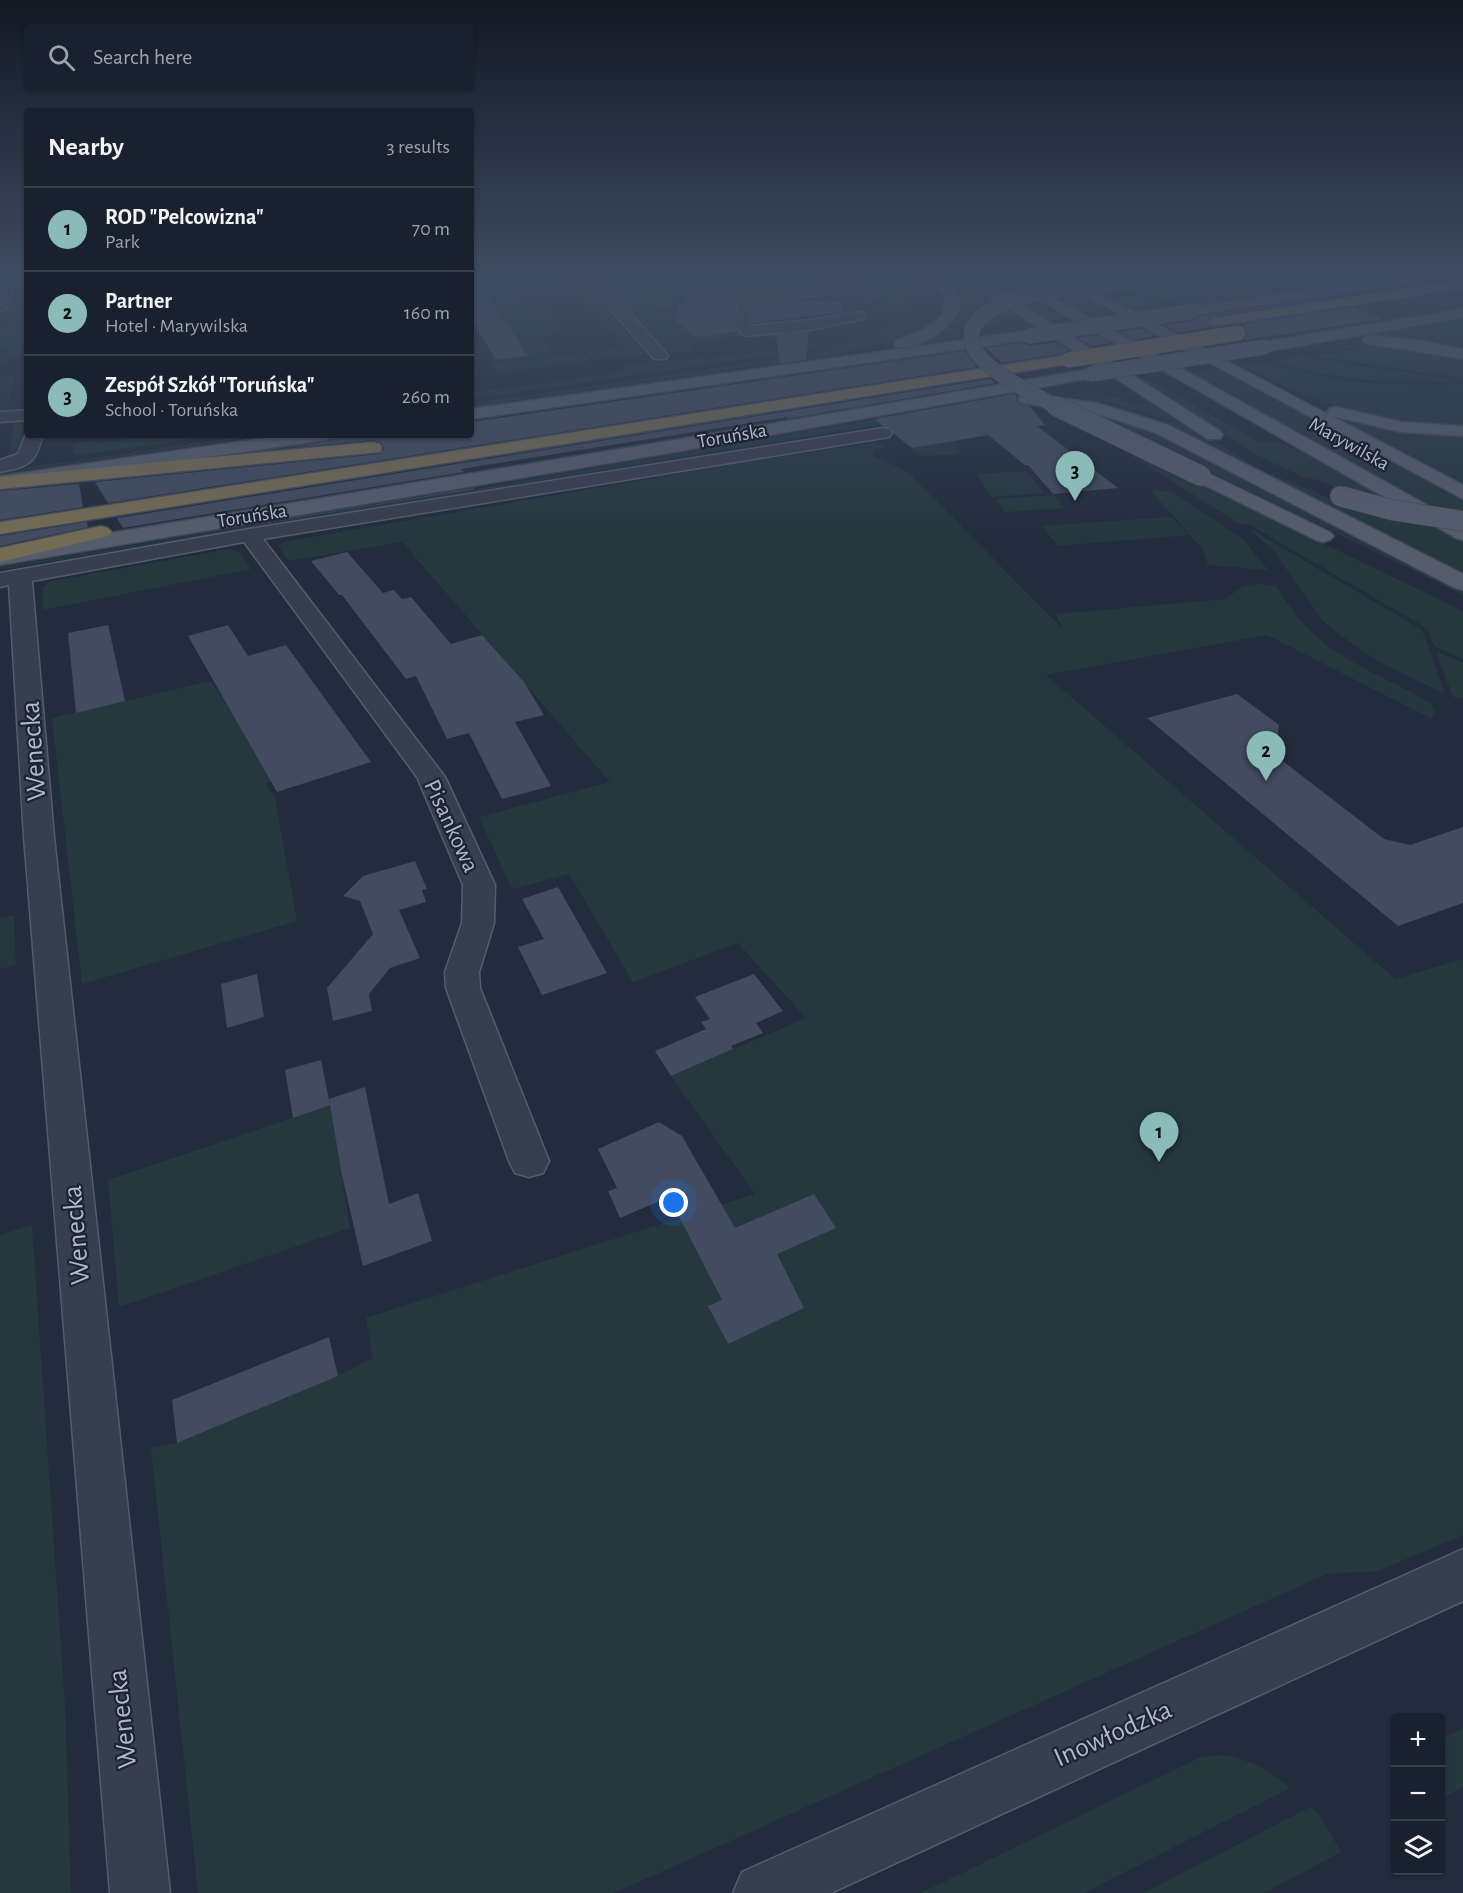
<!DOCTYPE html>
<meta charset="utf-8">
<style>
:root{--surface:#1a212e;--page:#272e3a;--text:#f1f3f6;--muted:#9fa3aa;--line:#383e4a;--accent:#8bbbb9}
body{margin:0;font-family:"Alegreya Sans",sans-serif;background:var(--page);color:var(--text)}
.controls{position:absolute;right:18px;bottom:18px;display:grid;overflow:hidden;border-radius:6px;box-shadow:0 2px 4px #0004}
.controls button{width:54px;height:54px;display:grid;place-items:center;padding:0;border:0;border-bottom:2px solid var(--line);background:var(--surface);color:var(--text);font:30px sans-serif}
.you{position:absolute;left:674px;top:1203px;width:21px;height:21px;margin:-15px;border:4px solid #fff;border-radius:50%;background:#1a73e8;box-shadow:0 0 0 9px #1a73e833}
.badge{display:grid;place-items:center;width:39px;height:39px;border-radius:50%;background:var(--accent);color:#111;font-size:20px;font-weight:700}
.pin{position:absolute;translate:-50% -50px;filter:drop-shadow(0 2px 3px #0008)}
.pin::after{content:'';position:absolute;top:32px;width:21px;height:18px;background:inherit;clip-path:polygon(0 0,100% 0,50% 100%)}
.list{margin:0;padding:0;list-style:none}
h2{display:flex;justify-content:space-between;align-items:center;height:78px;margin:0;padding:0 24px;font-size:26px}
h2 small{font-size:20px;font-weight:400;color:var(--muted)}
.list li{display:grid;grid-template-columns:39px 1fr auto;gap:18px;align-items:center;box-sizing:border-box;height:84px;padding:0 24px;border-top:2px solid var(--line)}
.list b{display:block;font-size:22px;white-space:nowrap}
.list p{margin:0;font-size:20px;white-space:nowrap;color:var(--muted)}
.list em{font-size:20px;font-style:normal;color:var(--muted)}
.icon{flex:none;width:33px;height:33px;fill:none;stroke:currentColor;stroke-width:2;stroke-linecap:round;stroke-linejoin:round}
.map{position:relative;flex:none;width:1463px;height:1893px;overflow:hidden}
.search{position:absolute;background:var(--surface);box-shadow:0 2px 4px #0004;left:24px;top:24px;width:450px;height:66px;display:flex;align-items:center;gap:15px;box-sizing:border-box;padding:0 21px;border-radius:6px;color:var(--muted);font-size:22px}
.panel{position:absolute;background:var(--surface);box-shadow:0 2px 4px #0004;left:24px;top:108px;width:450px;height:330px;border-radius:6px}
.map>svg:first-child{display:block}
.green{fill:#25383e}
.building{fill:#424b5f}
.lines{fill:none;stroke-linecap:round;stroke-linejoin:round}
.minor-casing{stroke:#555c6b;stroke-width:3}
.major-casing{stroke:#404756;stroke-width:3}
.highway-casing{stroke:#424958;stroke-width:3}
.minor{fill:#373e4d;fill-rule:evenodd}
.major{fill:#555d6d;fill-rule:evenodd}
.highway{fill:#736b54;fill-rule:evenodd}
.major-bridge-far1-casing{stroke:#404756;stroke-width:16;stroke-linecap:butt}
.major-bridge-casing{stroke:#404756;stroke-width:21;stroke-linecap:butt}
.highway-bridge-casing{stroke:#424958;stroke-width:16;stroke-linecap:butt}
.major-bridge-far1{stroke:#555d6d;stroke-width:15}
.major-bridge{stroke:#555d6d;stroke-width:20}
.highway-bridge{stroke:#736b54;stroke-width:15}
.labels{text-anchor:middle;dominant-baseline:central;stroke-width:4.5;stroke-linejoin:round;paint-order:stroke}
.far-street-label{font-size:20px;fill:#b3b9c8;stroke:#1c2332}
.street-label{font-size:24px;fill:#b3b9c8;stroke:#1c2332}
.near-street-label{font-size:28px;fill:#b3b9c8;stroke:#1c2332}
</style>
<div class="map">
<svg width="1463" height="1893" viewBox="0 0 1463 1893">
<rect width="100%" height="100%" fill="#232c3d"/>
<g class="green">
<path d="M612 274 706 276 692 277 683 295 701 296 698 302 608 288 605 285Z"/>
<path d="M942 274H956L1030 322 1024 323 1019 320 981 325 955 323 961 316 958 315C965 298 953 286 942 274Z"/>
<path d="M971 274H992L1065 317 1043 320Z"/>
<path d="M1009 274H1042L1109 311 1080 315Z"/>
<path d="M1073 274H1169L1142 285 1136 293 1146 304 1129 307 1091 287Z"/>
<path d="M1198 274 1181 290 1179 298 1152 301 1148 299 1157 298 1143 293 1152 284Z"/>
<path d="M1205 274 1229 284 1231 289 1196 300 1189 297 1187 291Z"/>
<path d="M1221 274H1263C1264 278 1265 280 1263 284 1257 297 1193 306 1180 305L1208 301 1235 292 1237 286Z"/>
<path d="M1280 274H1362L1370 276 1368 274H1416L1463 291V295L1406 275 1267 295 1280 287 1282 281Z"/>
<path d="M717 275 736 277 746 296 713 300V298H721L723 292 711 279Z"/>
<path d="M744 276 791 279 789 291 750 296 741 277Z"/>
<path d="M521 282 526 288 524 290 471 296 484 286Z"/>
<path d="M534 282 587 288 637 345 619 347 618 346 622 345 575 290 541 292Z"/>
<path d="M877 286H917L919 288 914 290 913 300 904 299 903 302H912C904 314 891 315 877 313L878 302 869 301 888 300V297L877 293 885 292V289L877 288Z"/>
<path d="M609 290 696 304 629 312Z"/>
<path d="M517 296 520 301H542L563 329 545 338 546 341 542 342 547 343 553 355 524 358 527 355 490 298Z"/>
<path d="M659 310 662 312 677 310 704 335 784 332 788 337 774 340 767 335 755 337 751 334 702 342 703 344 690 346 693 351 669 353 630 313Z"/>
<path d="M1463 317V351L1381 338 1345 337Z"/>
<path d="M897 319 931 325 894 341 831 355 471 408V404L824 352 847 341 885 327Z"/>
<path d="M27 323 20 355 0 363V355L10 349 0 348V330L12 325Z"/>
<path d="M949 327 990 333 913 345Z"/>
<path d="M817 339 831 342 795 352 471 399V393L625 371 622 366 699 358 697 355 706 359 826 342Z"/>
<path d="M1371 344 1463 357V378L1311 356 1363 349 1360 347 1296 348Z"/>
<path d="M638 346 645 354 593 360 587 352Z"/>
<path d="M584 353 589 361 496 373 491 363Z"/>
<path d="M1297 356 1454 380 1456 381 1365 380 1311 372 1272 362Z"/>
<path d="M1257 363C1284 366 1311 376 1338 380 1380 385 1421 385 1463 384V427C1443 425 1422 426 1402 423 1344 413 1293 391 1241 365Z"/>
<path d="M1217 369 1463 499V526L1186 374Z"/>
<path d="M0 376H15L7 411H0V384L2 382 0 381Z"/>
<path d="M1147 378 1260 443 1276 441 1309 455 1463 541V577L1186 435 1061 399C1082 392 1144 414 1166 423L1172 421 1115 404 1067 395 1092 391 1133 403 1152 402 1261 470 1334 500 1346 491 1306 476 1303 477 1257 455 1137 380Z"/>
<path d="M1081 409 1141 426 1185 446 1463 592V595Z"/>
<path d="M906 414 912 416 872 426 0 570V567L474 489Z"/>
<path d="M1327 414 1391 429 1463 436V485Z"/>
<path d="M938 415 960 452 964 454 924 456 910 449 944 442Z"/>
<path d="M15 420 24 423 19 453 7 460Z"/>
<path d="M134 435H220L80 455 73 454V445L97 439 98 443 126 439V436Z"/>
<path d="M256 435H268L0 474V471Z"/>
<path d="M875 443 886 447 874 450 873 456 908 472 1064 630 1055 614 1226 599C1244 583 1252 582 1276 586 1286 600 1294 615 1306 627 1340 663 1391 678 1431 704L1435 712 1432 719 1267 635 1046 675 1395 979 1463 959V1535L1378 1571 1327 1574 614 1893H198L151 1448 177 1443 338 1376 373 1358 366 1318 755 1194 671 1076 806 1018 738 943 633 982 569 874 512 889 479 817 610 782 402 542 289 561 278 546 283 542 759 460Z"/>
<path d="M1138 454 1463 611V659L1434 646 1428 631 1423 626 1250 525 1238 523 1132 456Z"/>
<path d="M1026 471 1045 493 991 497 977 474Z"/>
<path d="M1150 490 1172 492 1243 539 1268 570 1208 565 1204 551Z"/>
<path d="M1053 495 1065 508 1005 512 995 499Z"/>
<path d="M1171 517 1189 535 1058 546 1042 526Z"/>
<path d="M1247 527 1414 625 1423 632 1445 694 1378 661 1340 635 1323 621 1273 550Z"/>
<path d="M230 549 239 552 251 569 43 610V587L52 581Z"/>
<path d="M1436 651 1463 663V698L1453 697Z"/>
<path d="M211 681 242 728 272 782 265 784 275 798 297 921 82 984 52 718Z"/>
<path d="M14 915 16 965 0 969V918Z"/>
<path d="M330 1105 350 1228 119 1307 108 1180Z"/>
<path d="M32 1225 65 1706 71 1893H0V1235Z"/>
<path d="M1463 1728V1787L1441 1799V1740Z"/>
<path d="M1222 1755C1252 1760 1268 1769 1290 1788L1084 1893H921L1201 1757Z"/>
<path d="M1310 1807 1321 1817 1341 1852 1264 1893H1144Z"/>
</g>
<g class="building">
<path d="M691 278 729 279 725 295 707 297 699 304 708 309 736 307 732 322 737 332 695 337 674 319Z"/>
<path d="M482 286 528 356 496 360 471 318V287Z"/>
<path d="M1327 297 1329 298 1214 316 1205 321 1212 327 1178 333 1164 325 1194 321 1201 316Z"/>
<path d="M792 300 842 302V312L750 323 755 304Z"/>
<path d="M1352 307 1383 319 1245 340 1247 331 1242 324Z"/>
<path d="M1142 329 1156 336 1134 340 1120 332Z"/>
<path d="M809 332 806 360 780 364 776 335Z"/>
<path d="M1097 335 1111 343 1091 346 1078 338Z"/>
<path d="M1056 342 1069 350 1061 354 1002 363 986 348 1022 343 1030 346Z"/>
<path d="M965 351 977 367 108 503 95 482 380 454 384 449 382 443 373 440 286 448 330 441 335 435H471V422Z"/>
<path d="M990 379 996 383 787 419V417L461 469 464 472 123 528 117 518Z"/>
<path d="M1014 394 1017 396 1016 399 1019 404 1030 406 1045 425 1037 426 1118 488 1053 494 1028 465H1025L988 435 912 448 894 434 891 428 883 426 874 419Z"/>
<path d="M79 484 83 507 0 520V491Z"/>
<path d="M473 488 474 489 133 545Z"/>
<path d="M87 522 88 527 0 546V536Z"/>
<path d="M347 552 383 593 394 590 402 599 411 597 451 644 482 635 524 682 544 715 515 722 551 786 502 799 469 733 447 739 416 676 406 679 342 595H339L311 561Z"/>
<path d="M108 625 125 701 76 713 68 633Z"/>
<path d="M228 625 248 656 286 645 371 762 277 792 188 636Z"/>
<path d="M1237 694 1279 725 1275 755 1384 839 1410 845 1463 827V903L1398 926 1147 718Z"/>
<path d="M415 861 427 889 422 890 426 902 399 910 420 958 390 968 369 994 372 1011 333 1021 327 988 373 934 360 901 343 896 363 876Z"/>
<path d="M558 887 607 973 542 995 518 947 544 939 522 899Z"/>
<path d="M257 974 264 1017 227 1028 221 984Z"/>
<path d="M754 974 783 1011 756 1023 763 1033 731 1046 733 1049 671 1076 655 1051 706 1029 701 1022 710 1019 695 997Z"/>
<path d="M321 1060 330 1105 293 1118 285 1070Z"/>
<path d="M365 1087 389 1204 418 1193 432 1241 363 1266 341 1171 329 1099Z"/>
<path d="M659 1122 682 1136 735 1228 814 1194 836 1228 777 1254 804 1308 728 1344 708 1306 722 1300 669 1197 620 1218 608 1191 617 1188 598 1149Z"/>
<path d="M329 1337 338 1376 177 1443 172 1400Z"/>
</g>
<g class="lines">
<g class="minor-casing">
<g id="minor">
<path d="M492 274H539L533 278 471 285V277Z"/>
<path d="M566 274H587L598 278 666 353 668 356 666 359H654L588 284Z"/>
<path d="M825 274H839L837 286H866L876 289 878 298 871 302 866 301 864 294H830L753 302 748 323 750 326 810 320 858 312 863 313 865 316 863 319 810 330 746 336 741 334 734 323 739 304 708 307 701 303 708 299 823 286Z"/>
<path d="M8 276 15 280 7 308 0 312V284L3 277Z"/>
<path d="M27 410V420L0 422V412Z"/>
<path d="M883 428 889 429 892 433 889 437 263 539 445 777 495 885 494 923 479 972 480 988 549 1161 543 1173 529 1177 515 1173 509 1161 446 988 445 972 462 923 463 885 417 777 244 542 32 581 54 837 170 1893H110L24 837 9 585 0 587V573L249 529Z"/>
<path d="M27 431V435H42C37 464 27 467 0 472V460L18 454Z"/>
<path d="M1463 1549V1601L831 1893H733L742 1872Z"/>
</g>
</g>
<g class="major-casing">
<g id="major">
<path d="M929 274H942C947 281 957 290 959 297 967 323 917 352 896 347L894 344 896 341 923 330 943 314 945 297Z"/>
<path d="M957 274H973L1220 431 1223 435 1220 439H1208Z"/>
<path d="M994 274H1011L1463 525V540L1456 538Z"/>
<path d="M1045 274H1062L1329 415 1327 412 1330 408 1336 407 1401 422 1463 426V436L1401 432 1332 416 1463 485V499Z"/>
<path d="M1175 274H1237L1231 278 1133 286 1126 282 1133 278Z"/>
<path d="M1411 274H1448L1442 278 1193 315 1186 311 1193 307Z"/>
<path d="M1463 309V317L1264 352 1256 347 1264 342Z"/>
<path d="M1029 331 1037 336 1034 339 471 419V409Z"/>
<path d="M1370 335 1416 340 1463 349V359L1365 343 1362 340Z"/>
<path d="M1091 369 1097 371 1099 374 1097 377 681 451 0 565V551L681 439Z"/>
<path d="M1027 394 1097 403 1168 425 1463 574V590L1455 588 1156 433 1095 413 1021 403 1018 399 1021 395Z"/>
<path d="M286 435H333L330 439 324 440 0 488V476Z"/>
<path d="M1201 470 1330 532 1334 536 1330 540 1323 542 1316 540 1194 480 1191 476 1194 472Z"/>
</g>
</g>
<g class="highway-casing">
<g id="highway">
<path d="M1463 280V288L1214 326 1207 322 1214 318Z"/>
<path d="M1068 355 1076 360 1074 363 0 534V522Z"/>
<path d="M373 442 380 444 382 448 380 452 0 489V477Z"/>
<path d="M101 526 108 528 112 532 108 536 0 562V548Z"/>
</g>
</g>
<use href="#minor" class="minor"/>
<use href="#major" class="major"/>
<use href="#highway" class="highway"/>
<g class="major-bridge-far1-casing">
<g id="major-bridge-far1">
<path d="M1029 336 1193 311"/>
<path d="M1091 374 1264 347"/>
<path d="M1059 408C1036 395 986 372 974 348 971 343 972 335 972 329 975 325 979 318 984 315 1015 290 1094 285 1133 282"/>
</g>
</g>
<g class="major-bridge-casing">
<g id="major-bridge">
<path d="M1056 406 1201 476"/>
<path d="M1340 496 1392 510 1463 521"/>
</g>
</g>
<g class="highway-bridge-casing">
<path id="highway-bridge" d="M1068 360 1238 333"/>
</g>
<use href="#major-bridge-far1" class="major-bridge-far1"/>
<use href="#major-bridge" class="major-bridge"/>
<use href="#highway-bridge" class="highway-bridge"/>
</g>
<linearGradient id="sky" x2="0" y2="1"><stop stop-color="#131822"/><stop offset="0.51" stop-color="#3f4b62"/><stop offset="1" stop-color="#3f4b62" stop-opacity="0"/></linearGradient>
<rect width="1463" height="540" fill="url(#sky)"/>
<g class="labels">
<g class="far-street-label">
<text transform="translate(732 436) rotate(-10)">Toruńska</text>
<text transform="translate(1349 444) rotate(29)">Marywilska</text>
<text transform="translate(252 516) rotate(-9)">Toruńska</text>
</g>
<g class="street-label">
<text transform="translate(451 826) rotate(65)">Pisankowa</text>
</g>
<g class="near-street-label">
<text transform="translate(34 751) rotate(-94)">Wenecka</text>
<text transform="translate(77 1235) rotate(-95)">Wenecka</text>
<text transform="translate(123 1719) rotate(-96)">Wenecka</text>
<text transform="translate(1113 1734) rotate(-24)">Inowłodzka</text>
</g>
</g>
</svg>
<div class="controls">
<button>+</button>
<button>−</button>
<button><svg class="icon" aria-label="layers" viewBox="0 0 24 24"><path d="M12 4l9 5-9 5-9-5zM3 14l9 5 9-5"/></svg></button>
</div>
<div class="you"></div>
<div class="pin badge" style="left:1159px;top:1162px">1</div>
<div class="pin badge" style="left:1266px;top:781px">2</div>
<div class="pin badge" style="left:1075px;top:501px">3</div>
<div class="search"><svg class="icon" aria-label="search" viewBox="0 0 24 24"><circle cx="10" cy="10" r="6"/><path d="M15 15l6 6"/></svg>Search here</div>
<section class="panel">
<h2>Nearby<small>3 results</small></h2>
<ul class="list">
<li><span class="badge">1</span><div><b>ROD &quot;Pelcowizna&quot;</b><p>Park</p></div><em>70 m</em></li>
<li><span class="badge">2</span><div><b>Partner</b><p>Hotel · Marywilska</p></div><em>160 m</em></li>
<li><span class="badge">3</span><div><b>Zespół Szkół &quot;Toruńska&quot;</b><p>School · Toruńska</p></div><em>260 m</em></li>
</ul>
</section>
</div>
